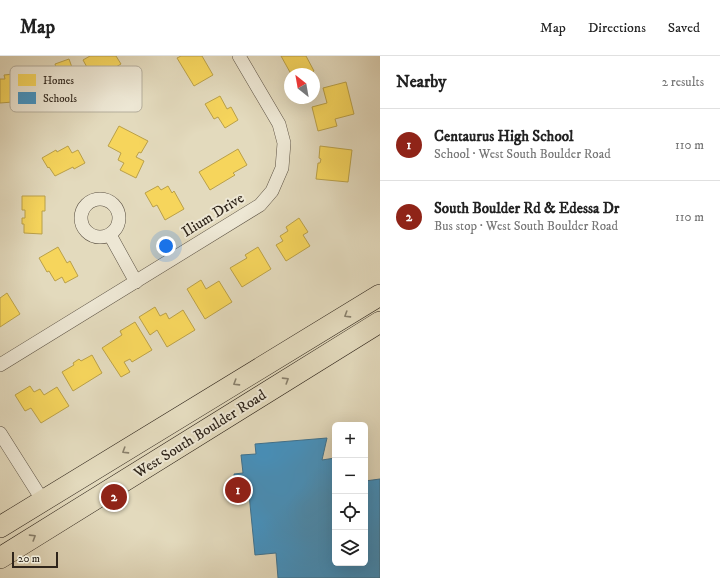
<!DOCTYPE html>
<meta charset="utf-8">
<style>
:root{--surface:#fff;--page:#f6f6f6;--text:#222;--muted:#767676;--line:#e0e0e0;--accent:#8f2418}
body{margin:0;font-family:"IM FELL DW Pica",serif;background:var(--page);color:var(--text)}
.controls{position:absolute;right:12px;bottom:12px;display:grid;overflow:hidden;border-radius:6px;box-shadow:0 4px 16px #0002}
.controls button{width:36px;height:36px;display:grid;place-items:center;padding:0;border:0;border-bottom:1px solid var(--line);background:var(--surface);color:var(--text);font:20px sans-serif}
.compass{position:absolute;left:284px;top:12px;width:36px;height:36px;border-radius:50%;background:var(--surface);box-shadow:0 4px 16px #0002;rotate:329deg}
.scale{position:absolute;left:12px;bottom:10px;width:46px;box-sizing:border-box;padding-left:4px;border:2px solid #2f251b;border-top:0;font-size:11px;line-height:14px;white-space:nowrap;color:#2f251b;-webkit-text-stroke:3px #ede7d4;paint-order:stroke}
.you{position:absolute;left:166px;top:190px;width:14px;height:14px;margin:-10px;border:3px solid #fff;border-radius:50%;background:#1a73e8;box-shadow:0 0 0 6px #1a73e833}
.badge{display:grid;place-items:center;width:26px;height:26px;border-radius:50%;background:var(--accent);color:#fff;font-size:13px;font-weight:700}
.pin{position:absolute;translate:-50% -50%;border:2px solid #fff;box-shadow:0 1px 4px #0006}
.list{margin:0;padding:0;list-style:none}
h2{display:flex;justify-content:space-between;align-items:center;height:52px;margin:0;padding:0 16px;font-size:17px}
h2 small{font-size:13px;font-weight:400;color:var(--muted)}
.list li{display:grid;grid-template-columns:26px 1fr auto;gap:12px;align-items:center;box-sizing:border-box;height:72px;padding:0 16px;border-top:1px solid var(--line)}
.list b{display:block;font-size:15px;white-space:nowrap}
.list p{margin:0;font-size:13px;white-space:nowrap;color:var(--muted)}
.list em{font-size:13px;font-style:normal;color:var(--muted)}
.icon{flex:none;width:22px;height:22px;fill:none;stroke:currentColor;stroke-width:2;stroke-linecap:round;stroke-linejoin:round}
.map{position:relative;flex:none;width:380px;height:522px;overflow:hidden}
header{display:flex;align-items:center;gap:24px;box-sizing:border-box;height:56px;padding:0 20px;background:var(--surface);border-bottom:1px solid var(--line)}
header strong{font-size:19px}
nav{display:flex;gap:22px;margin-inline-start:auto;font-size:14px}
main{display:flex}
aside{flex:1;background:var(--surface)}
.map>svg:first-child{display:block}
.homes{fill:#f6d55c;stroke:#baa048}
.schools{fill:#4393c3;stroke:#3d7291}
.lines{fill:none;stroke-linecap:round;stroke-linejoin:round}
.street-casing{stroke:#5c5244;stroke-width:14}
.primary-casing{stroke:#2f251b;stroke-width:22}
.street{stroke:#ede7d4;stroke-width:13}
.primary{stroke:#e3dabd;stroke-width:21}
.oneway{stroke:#89806c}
.labels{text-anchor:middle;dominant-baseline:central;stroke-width:4;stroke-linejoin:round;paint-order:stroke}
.street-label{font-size:15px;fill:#2f251b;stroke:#ede7d4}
.key{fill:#ede7d4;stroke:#b4ad9c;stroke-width:1}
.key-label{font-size:11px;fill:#2f251b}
</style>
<header>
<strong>Map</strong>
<nav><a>Map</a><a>Directions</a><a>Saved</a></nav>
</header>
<main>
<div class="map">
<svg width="380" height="522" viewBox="0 0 380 522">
<rect width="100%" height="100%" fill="#e3dabd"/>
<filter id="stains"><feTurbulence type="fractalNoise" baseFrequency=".005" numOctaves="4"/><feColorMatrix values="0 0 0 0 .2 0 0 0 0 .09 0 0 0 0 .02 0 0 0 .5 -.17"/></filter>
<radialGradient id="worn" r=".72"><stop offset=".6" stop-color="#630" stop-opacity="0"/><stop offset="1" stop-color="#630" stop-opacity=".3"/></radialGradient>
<g class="homes">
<path d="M90 0H116L121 8 94 24 83 4Z"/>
<path d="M181 0H202L213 19 194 30 177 2Z"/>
<path d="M281 0H306L314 15 308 18H291Z"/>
<path d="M69 3 74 17 61 22 63 27 49 33V31L40 34 35 19 56 12 55 8Z"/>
<path d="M24 17 26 35H22L23 42 13 43V46L0 47V23H5L4 19Z"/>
<path d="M346 26 354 58 335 63 337 70 318 75 312 51 327 47 323 32Z"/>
<path d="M220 40 227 53 231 51 238 64 225 72 218 61 214 63 205 48Z"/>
<path d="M119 70 148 85 141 97 139 96 136 101 144 105 136 122 120 114 124 107 118 104 121 97 108 90Z"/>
<path d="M68 90 72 97 78 94 85 107 74 113 73 111 55 120 49 111 48 112 42 102 56 94 57 96Z"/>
<path d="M320 90 352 94 348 126 316 123 318 107H320L321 103 319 102Z"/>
<path d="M238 93 247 109 233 117 235 119 210 134 199 116Z"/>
<path d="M158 130 161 134 168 130 172 137 174 135 184 153 165 164 157 149 153 151 145 137Z"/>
<path d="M22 140H45V155H42V178L24 177V168H22V162H25V154H22Z"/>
<path d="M299 162 308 176 303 179 310 190 286 205 276 189 283 185 280 180 288 175 286 171Z"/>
<path d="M58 191 67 207 70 205 78 220 65 227 62 221 55 225 49 215 47 216 39 202Z"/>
<path d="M258 191 271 213 242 231 230 212 247 202 245 199Z"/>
<path d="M201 224 206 233 219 225 232 246 205 263 187 233Z"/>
<path d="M7 237 20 258 0 271V242Z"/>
<path d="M155 251 160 260 166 257 169 263 183 254 195 274 167 291 157 274 150 279 139 261Z"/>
<path d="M135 266 152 294 132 306 130 303 124 306 130 316 121 321 102 292 122 279 120 275Z"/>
<path d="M92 299 102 317 73 335 62 316 74 309 73 307 79 303 81 305Z"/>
<path d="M30 330 34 336 40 333 44 339 57 331 69 350 41 367 31 352 25 355 15 339Z"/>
</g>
<path class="schools" d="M327 382 322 404 335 402V507H365V425L380 423V522H278L276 497 255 499 249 438 236 440 234 418 243 417 241 399 256 398 255 388Z"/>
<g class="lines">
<g class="street-casing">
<g id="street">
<circle cx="100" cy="162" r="19"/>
<path d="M110 179 136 226"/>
<path d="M0 309 260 149 272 135 282 112 284 87 279 68 239 0"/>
<path d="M0 377 43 445"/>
</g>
</g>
<g class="primary-casing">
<g id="primary">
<path d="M0 471 380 239"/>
<path d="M0 502 380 266"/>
</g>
</g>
<use href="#street" class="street"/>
<use href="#primary" class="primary"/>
</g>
<defs><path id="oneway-chevron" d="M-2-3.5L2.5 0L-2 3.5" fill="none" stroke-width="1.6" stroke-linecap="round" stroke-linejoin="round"/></defs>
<g class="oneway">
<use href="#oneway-chevron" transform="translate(347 259) rotate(148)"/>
<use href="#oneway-chevron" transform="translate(286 324) rotate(-32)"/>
<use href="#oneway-chevron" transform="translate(236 327) rotate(148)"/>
<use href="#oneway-chevron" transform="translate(125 395) rotate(148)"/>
<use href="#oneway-chevron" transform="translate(33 481) rotate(-32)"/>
</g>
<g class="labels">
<g class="street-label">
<text transform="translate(213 159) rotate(-32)">Ilium Drive</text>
<text transform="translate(200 378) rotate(-32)">West South Boulder Road</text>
</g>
</g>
<rect x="10" y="10" width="132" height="46" rx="6" class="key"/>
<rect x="18" y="18" width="18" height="12" fill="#f6d55c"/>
<rect x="18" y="36" width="18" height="12" fill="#4393c3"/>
<g class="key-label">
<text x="43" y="28">Homes</text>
<text x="43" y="46">Schools</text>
</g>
<rect width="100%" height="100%" filter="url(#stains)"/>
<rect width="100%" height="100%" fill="url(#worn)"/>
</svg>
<div class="controls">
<button>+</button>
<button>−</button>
<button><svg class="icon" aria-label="locate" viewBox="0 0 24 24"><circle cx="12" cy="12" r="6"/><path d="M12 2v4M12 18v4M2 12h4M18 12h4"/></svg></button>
<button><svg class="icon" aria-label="layers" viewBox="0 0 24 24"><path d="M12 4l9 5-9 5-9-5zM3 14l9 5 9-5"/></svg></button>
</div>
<svg class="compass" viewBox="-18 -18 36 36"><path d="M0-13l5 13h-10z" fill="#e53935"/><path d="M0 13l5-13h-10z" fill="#767676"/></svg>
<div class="scale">20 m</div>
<div class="you"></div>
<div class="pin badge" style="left:238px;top:434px">1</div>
<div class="pin badge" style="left:114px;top:441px">2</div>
</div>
<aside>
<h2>Nearby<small>2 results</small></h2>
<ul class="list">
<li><span class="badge">1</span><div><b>Centaurus High School</b><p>School · West South Boulder Road</p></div><em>110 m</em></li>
<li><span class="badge">2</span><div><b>South Boulder Rd &amp; Edessa Dr</b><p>Bus stop · West South Boulder Road</p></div><em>110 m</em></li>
</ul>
</aside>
</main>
